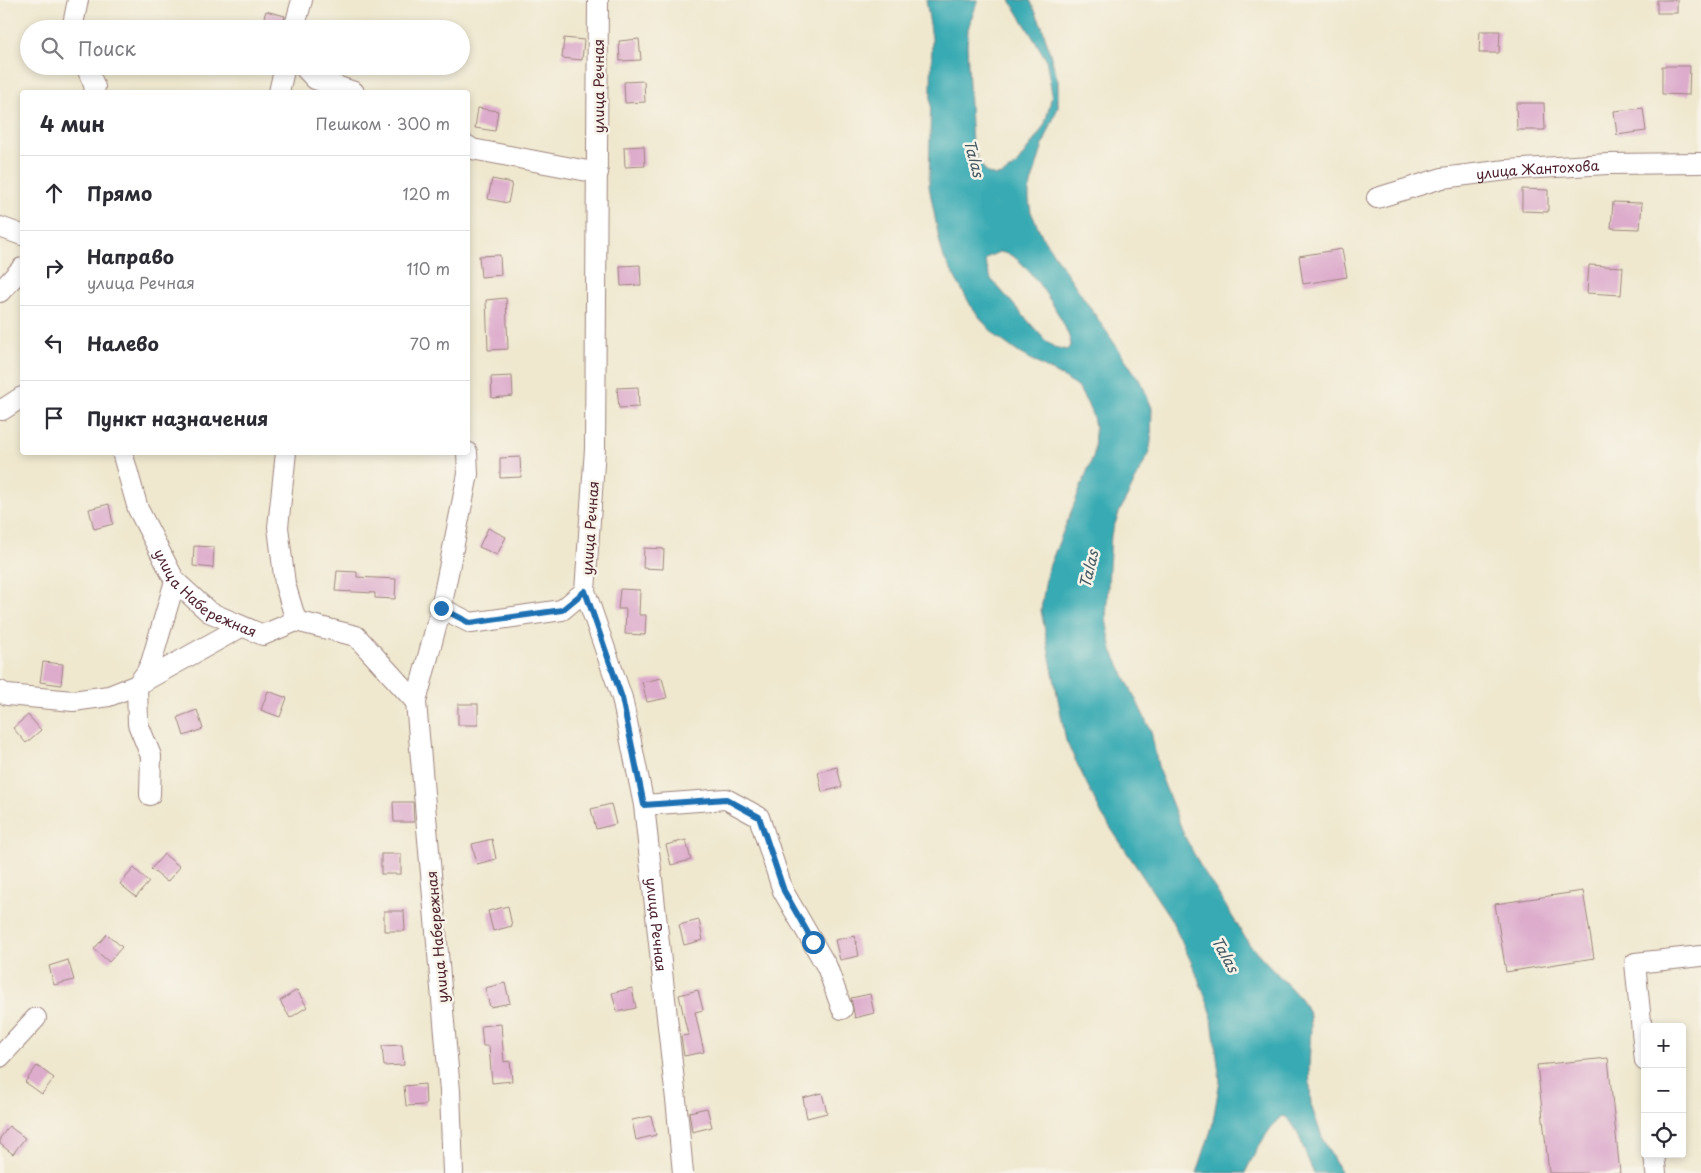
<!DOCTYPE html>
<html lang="ru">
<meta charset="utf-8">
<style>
:root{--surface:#fff;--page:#f7f7f7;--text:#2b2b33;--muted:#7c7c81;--line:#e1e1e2}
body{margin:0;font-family:"Playpen Sans",sans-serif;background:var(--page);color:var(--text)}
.controls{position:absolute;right:15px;bottom:15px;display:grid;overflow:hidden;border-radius:5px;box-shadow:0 2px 8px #0003}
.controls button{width:45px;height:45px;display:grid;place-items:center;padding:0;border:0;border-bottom:1px solid var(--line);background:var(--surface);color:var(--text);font:25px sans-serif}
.stop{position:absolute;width:15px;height:15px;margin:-11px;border:4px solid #1f6fb2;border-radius:50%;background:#fff}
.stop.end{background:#1f6fb2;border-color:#fff;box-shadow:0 1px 5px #0008}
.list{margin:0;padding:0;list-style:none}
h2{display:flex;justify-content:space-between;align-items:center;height:65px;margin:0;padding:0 20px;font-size:21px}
h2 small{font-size:16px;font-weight:400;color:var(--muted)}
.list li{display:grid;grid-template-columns:32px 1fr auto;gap:15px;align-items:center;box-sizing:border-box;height:75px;padding:0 20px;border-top:1px solid var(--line)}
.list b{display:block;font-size:19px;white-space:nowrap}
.list p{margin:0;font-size:16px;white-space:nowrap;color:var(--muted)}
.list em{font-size:16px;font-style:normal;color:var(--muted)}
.icon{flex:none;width:28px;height:28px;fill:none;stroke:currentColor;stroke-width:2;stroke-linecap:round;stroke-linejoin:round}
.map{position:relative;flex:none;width:1701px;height:1173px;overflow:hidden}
.search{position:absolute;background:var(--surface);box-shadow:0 2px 8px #0003;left:20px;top:20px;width:450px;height:55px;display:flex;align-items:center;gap:12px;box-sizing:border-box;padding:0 18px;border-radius:28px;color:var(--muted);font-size:19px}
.panel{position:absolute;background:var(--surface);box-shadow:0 2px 8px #0003;left:20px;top:90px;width:450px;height:365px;border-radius:5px}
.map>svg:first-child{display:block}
.water{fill:#38aab3;stroke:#41646f;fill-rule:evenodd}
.building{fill:#ddabcc}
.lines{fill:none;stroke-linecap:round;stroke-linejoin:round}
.minor-casing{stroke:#9c847d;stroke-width:22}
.minor{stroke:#fff;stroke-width:20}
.route{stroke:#1f6fb2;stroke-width:6}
.labels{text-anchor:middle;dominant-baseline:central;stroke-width:5;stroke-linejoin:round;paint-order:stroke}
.street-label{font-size:14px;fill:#4a1f2b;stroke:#f7f3e8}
.water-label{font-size:15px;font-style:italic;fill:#435761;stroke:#f7f3e8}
</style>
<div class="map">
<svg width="1701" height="1173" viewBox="0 0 1701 1173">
<rect width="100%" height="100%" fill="#f7f3e8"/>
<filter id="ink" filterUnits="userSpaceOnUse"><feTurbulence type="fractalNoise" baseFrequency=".02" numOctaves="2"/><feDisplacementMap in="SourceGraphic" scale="10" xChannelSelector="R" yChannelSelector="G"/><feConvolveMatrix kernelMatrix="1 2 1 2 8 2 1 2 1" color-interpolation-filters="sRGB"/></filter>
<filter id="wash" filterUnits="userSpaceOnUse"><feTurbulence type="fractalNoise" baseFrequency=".0096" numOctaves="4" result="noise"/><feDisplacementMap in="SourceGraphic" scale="20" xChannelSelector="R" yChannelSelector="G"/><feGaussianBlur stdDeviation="1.12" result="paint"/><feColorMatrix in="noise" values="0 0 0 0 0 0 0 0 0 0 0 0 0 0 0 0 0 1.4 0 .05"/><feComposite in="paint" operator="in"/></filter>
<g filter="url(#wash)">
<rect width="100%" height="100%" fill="#efe8cf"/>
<path class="water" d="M926 0H978L968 29 967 45 972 146 978 160 986 172 995 176 1002 175 1016 165 1040 132 1045 123 1049 108 1052 94 1046 59 1010 0H1030L1042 26 1058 81V107L1043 145 1029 191V200L1031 212 1043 238 1142 384 1152 408 1151 442 1149 453 1119 513 1111 535 1106 619 1112 650 1151 731 1159 771 1185 837 1203 871 1216 890 1249 944 1299 997 1306 1007 1310 1016 1311 1026 1309 1068 1311 1105 1323 1140 1341 1173H1314C1303 1155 1302 1131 1286 1117L1282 1116C1269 1126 1252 1158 1245 1173H1197L1212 1127 1220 1080 1211 1012 1194 968 1171 919 1102 815 1066 741 1041 610 1047 572 1094 454 1095 428 1093 417 1087 403 1079 389 1066 379 1019 353 997 337 984 323 971 306 944 258 940 244 929 186 932 38ZM999 252C1005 253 1009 254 1014 257 1032 269 1067 322 1071 344L1067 350 1054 347 1045 340 991 279 985 261 988 257Z"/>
<g id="blocks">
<g class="building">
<rect x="1657" y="0" width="20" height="13"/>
<path d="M266 11 285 16 282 29H260Z"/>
<path d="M1480 31H1500L1499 53H1479Z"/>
<path d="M564 38 584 40 582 60 562 58Z"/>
<path d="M639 39 641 60 620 61 619 41Z"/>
<path d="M1662 66H1690L1689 95 1662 94Z"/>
<path d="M644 81 645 102 625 103 624 82Z"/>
<path d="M1516 103H1544L1545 130H1517Z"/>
<path d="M478 108 498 111 495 131 475 128Z"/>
<path d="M1643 108 1646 131 1617 135 1614 111Z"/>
<path d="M644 146 645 166 625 167 624 147Z"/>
<path d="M492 179 512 183 508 203 488 199Z"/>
<path d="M1522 189 1548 190V212L1522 211Z"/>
<path d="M1613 202 1642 203 1640 229 1611 228Z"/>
<path d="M1342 249 1347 277 1303 284 1299 256Z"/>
<path d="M500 255 501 275 481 277 479 256Z"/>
<path d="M640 265 641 285 621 286 620 266Z"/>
<path d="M1589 265 1623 267 1621 295 1587 293Z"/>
<path d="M506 298 508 349 488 350 486 300Z"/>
<path d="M512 376 513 396 492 398 491 377Z"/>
<path d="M638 387 639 407 619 408 617 388Z"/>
<path d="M520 457 521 477 500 478V458Z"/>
<path d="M109 504 113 524 94 529 89 509Z"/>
<path d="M488 528 506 537 497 555 479 547Z"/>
<path d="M194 546 214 547 213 568 193 566Z"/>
<path d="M644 548 664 549 663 569 643 568Z"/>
<path d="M337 571 357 572V577L396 579 395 599 375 598V593L335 591Z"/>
<path d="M620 589 640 590 639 615H646L645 635 625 634 626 609H618Z"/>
<path d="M43 662 63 664 61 685 40 682Z"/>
<path d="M662 678 667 698 647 702 642 682Z"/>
<path d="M268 691 287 698 280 717 261 710Z"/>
<rect x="458" y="704" width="20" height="21"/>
<path d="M197 710 203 729 184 736 178 717Z"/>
<path d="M28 715 41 730 26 743 13 728Z"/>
<path d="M837 767 842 787 822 792 818 772Z"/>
<path d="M393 802H413L414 822H394Z"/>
<path d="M611 804 616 824 596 829 591 809Z"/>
<path d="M492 839 496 859 477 864 472 844Z"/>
<path d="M686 840 691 860 671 865 666 845Z"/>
<path d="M164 854 180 867 167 882 151 869Z"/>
<rect x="381" y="854" width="20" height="20"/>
<path d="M134 868 149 882 136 897 120 884Z"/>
<path d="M1583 891 1594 958 1506 972 1495 904Z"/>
<path d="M508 906 512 926 493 931 488 911Z"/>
<path d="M384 911H404L405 931H384Z"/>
<path d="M699 920 703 940 684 945 679 925Z"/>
<path d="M107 934 122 947 109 962 94 949Z"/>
<path d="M855 936 859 956 840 960 835 940Z"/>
<path d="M68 960 74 980 54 985 49 966Z"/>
<path d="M505 983 510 1003 490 1007 485 988Z"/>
<path d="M632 988 636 1008 617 1012 612 993Z"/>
<path d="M297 990 307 1007 290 1018 280 1001Z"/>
<path d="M698 990 703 1010 695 1012 704 1052 684 1056 681 1036 688 1035 679 995Z"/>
<path d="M870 994 874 1013 855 1018 851 998Z"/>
<path d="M501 1024 504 1062 510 1061 512 1081 492 1083 489 1046H483L481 1026Z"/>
<path d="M402 1045 404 1065 384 1066 382 1046Z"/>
<path d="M1608 1058 1620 1173H1549L1537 1065Z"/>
<path d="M37 1066 54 1078 42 1094 25 1082Z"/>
<path d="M425 1084 426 1105 406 1106 404 1086Z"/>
<path d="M822 1093 827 1113 807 1118 803 1098Z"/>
<path d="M707 1108 712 1127 692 1132 689 1112Z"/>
<path d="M651 1116 656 1135 636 1140 632 1120Z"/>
<path d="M9 1126 25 1138 13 1154 0 1144V1138Z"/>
</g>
</g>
</g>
<g filter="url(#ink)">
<use href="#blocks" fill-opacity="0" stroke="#9c847d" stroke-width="1"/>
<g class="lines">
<g class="minor-casing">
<g id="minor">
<path id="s1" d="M598 0 595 449 585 591 622 698 644 805 677 1109 683 1173"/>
<path d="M72 29 78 0"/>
<path d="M294 29 302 0"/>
<path d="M86 66 95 87 94 92"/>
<path d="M303 66 315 79 354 92"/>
<path d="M279 92 285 66"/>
<path d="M468 146 472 149 598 173"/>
<path id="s2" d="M1377 198 1442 178 1507 170 1608 164 1701 163"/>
<path d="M0 227 22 235"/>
<path d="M0 292 22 268"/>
<path d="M0 409 2 410 22 397"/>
<path id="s3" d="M122 452 138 509 175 581 209 612 263 635 296 621 356 636 416 702"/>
<path d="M286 452 278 527 285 584 296 621"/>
<path d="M441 608 471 623 562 610 585 591"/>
<path d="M0 691 7 695 73 701 109 696 137 685 241 627"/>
<path d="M150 795 151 756 138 724 137 685 146 673 151 663 175 581"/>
<path d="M644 805 726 799 759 817 783 891 827 967 842 1009"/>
<path d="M0 1057 36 1018"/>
<path d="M1645 1061 1635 963 1701 956"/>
<path d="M1654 1154 1656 1173"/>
<path d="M453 1173 450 1091 416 702 441 608 468 474 467 452"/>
</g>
</g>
<use href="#minor" class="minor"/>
</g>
</g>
<g class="lines" filter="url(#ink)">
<path class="route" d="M441 608 470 623 562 610 585 591 622 698 644 805 726 799 759 817 784 891 813 942"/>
</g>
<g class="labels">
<g class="street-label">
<text transform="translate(598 86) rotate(-90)">улица Речная</text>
<text stroke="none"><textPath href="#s2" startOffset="164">улица Жантохова</textPath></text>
<text transform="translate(590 528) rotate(-86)">улица Речная</text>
<text stroke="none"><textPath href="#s3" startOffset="171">улица Набережная</textPath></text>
<text stroke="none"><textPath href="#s1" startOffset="934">улица Речная</textPath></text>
<text transform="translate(437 937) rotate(-95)">улица Набережная</text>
</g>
<g class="water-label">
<text transform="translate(975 158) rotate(75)">Talas</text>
<text transform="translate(1088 569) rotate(-77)">Talas</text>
<text transform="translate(1226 954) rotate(61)">Talas</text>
</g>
</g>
</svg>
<div class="controls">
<button>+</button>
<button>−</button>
<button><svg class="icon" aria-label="locate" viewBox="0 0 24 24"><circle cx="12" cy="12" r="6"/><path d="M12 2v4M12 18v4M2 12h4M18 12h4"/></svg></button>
</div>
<div class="stop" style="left:813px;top:942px"></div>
<div class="stop end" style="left:441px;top:608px"></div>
<div class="search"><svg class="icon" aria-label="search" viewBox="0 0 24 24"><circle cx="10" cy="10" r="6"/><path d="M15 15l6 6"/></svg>Поиск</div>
<section class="panel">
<h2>4 мин<small>Пешком · 300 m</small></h2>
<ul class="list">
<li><svg class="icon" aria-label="ahead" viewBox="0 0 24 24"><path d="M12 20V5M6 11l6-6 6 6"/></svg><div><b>Прямо</b></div><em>120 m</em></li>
<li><svg class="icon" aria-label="right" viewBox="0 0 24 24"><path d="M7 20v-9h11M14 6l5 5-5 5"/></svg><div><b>Направо</b><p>улица Речная</p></div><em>110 m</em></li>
<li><svg class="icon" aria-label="left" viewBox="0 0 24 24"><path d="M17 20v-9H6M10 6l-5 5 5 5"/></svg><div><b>Налево</b></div><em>70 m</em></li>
<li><svg class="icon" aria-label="arrive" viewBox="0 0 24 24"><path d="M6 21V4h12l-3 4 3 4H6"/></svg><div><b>Пункт назначения</b></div></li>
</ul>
</section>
</div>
